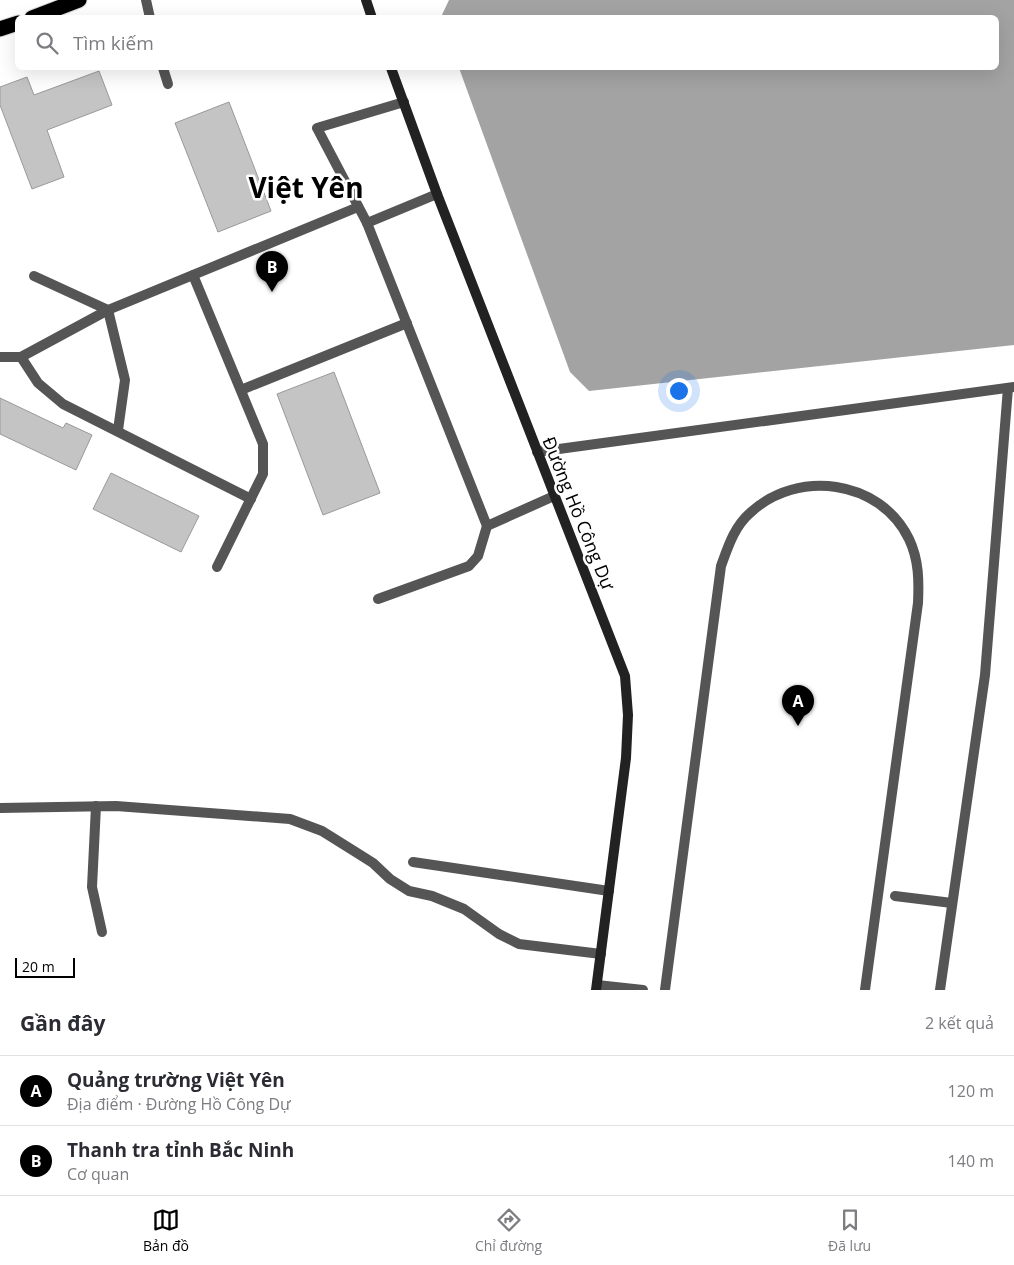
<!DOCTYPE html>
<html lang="vi">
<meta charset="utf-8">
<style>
:root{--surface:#fff;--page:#f2f2f3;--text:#2b2b33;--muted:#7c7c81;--line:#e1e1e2;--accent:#000}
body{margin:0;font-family:"Open Sans",sans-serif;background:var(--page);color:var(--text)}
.scale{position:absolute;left:15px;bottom:12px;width:60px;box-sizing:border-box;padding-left:5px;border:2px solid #000;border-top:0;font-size:14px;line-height:18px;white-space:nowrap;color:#000;-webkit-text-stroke:4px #fff;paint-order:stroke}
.you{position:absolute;left:678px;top:390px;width:18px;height:18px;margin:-12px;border:4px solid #fff;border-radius:50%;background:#1a73e8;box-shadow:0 0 0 8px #1a73e833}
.badge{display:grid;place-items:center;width:32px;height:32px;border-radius:50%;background:var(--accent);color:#fff;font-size:16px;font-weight:700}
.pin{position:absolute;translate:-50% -41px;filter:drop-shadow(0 1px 2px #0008)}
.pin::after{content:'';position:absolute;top:26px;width:18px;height:15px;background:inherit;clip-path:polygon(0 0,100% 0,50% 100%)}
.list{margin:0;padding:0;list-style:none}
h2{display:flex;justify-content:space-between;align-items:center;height:65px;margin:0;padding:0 20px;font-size:21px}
h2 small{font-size:16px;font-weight:400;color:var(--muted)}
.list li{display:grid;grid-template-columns:32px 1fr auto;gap:15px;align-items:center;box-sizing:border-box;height:70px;padding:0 20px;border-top:1px solid var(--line)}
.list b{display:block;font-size:19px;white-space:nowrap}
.list p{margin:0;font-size:16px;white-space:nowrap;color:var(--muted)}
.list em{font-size:16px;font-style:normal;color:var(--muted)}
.icon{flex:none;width:28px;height:28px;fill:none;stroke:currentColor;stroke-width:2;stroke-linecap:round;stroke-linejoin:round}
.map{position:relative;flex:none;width:1014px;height:990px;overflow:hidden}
.search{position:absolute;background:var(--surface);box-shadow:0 5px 20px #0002;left:15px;right:15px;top:15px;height:55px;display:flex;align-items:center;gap:12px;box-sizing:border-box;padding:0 18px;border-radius:8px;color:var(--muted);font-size:19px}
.sheet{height:205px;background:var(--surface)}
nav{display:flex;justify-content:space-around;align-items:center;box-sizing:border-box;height:70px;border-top:1px solid var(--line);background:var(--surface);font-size:14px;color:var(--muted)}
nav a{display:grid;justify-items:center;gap:2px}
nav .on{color:var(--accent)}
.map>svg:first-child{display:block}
.water{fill:#a3a3a3}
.building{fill:#c4c4c4;stroke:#999}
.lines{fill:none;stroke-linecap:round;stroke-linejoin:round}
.highway-casing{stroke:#dbdbdb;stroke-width:17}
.lane{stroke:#555;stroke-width:10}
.street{stroke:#555;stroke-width:10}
.secondary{stroke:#222;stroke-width:10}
.highway{stroke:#000;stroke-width:15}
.labels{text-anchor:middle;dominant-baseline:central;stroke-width:5;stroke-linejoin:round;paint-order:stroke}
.street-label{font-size:18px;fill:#000;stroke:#fff}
.town-label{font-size:28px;font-weight:bold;fill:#000;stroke:#fff}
</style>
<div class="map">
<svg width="1014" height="990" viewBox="0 0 1014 990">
<rect width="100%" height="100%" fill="#fff"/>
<path class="water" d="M449 0H1014V345L589 391 570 372 459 68H996V18L441 17Z"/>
<g class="building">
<path d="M99 71 112 105 47 130 64 177 32 189 0 105V87L27 77 34 95Z"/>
<path d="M229 102 271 211 218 232 175 123Z"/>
<path d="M334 372 380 493 323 515 277 394Z"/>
<path d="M0 398 63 428 66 423 92 435 76 470 0 434Z"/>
<path d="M111 473 199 516 181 552 93 509Z"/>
</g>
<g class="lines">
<g class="highway-casing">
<g id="highway">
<path d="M32 18 79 0"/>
<path d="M0 29 18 23"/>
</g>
</g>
<g class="lane">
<path d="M404 102 317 128 367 223 487 526"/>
<path d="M367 223 437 194"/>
<path d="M193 275 263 444V474L217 567"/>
<path d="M34 276 108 310 125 380 118 430"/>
<path d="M0 357H21L108 310 358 207"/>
<path d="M21 357 38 383 63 404 251 499"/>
<path d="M241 390 407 323"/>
<path d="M378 599 469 566 478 556 487 526 554 496"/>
<path d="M413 862 609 891"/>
<path d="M895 896 952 903"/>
<path d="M597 985 643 990"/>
<path d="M665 990 721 566C728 547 734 527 750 513 797 469 880 479 909 539 919 560 919 581 918 603L865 990"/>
</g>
<g class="street">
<path d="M146 0 150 18"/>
<path d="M163 68 168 84"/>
<path d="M537 452 1014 387"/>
<path d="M96 806 92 887 102 932"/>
<path d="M0 808 116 806 290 819 322 831 354 851 373 863 390 879 409 891 432 896 464 909 499 934 519 944 601 954"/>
<path d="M940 990 985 675 1008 388"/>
</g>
<g class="secondary">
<path d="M366 0 372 18"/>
<path d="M391 68 437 194 625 676 628 715 626 758 596 990"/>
</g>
<use href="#highway" class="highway"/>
</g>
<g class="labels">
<g class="street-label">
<text transform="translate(579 513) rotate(68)">Đường Hồ Công Dự</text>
</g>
<g class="town-label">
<text x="306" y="187">Việt Yên</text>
</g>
</g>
</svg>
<div class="scale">20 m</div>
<div class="you"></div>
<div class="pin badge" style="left:798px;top:726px">A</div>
<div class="pin badge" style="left:272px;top:292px">B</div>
<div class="search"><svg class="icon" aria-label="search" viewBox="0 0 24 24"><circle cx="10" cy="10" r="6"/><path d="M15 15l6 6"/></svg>Tìm kiếm</div>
</div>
<section class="sheet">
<h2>Gần đây<small>2 kết quả</small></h2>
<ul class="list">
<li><span class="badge">A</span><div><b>Quảng trường Việt Yên</b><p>Địa điểm · Đường Hồ Công Dự</p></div><em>120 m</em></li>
<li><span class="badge">B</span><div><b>Thanh tra tỉnh Bắc Ninh</b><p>Cơ quan</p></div><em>140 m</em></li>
</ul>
</section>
<nav>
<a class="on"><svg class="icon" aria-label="map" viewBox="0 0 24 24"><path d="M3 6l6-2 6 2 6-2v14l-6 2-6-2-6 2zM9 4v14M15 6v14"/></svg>Bản đồ</a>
<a><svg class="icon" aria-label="directions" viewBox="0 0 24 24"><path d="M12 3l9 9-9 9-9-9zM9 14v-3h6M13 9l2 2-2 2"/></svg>Chỉ đường</a>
<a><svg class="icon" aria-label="saved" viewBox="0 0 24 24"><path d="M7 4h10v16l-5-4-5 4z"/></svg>Đã lưu</a>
</nav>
